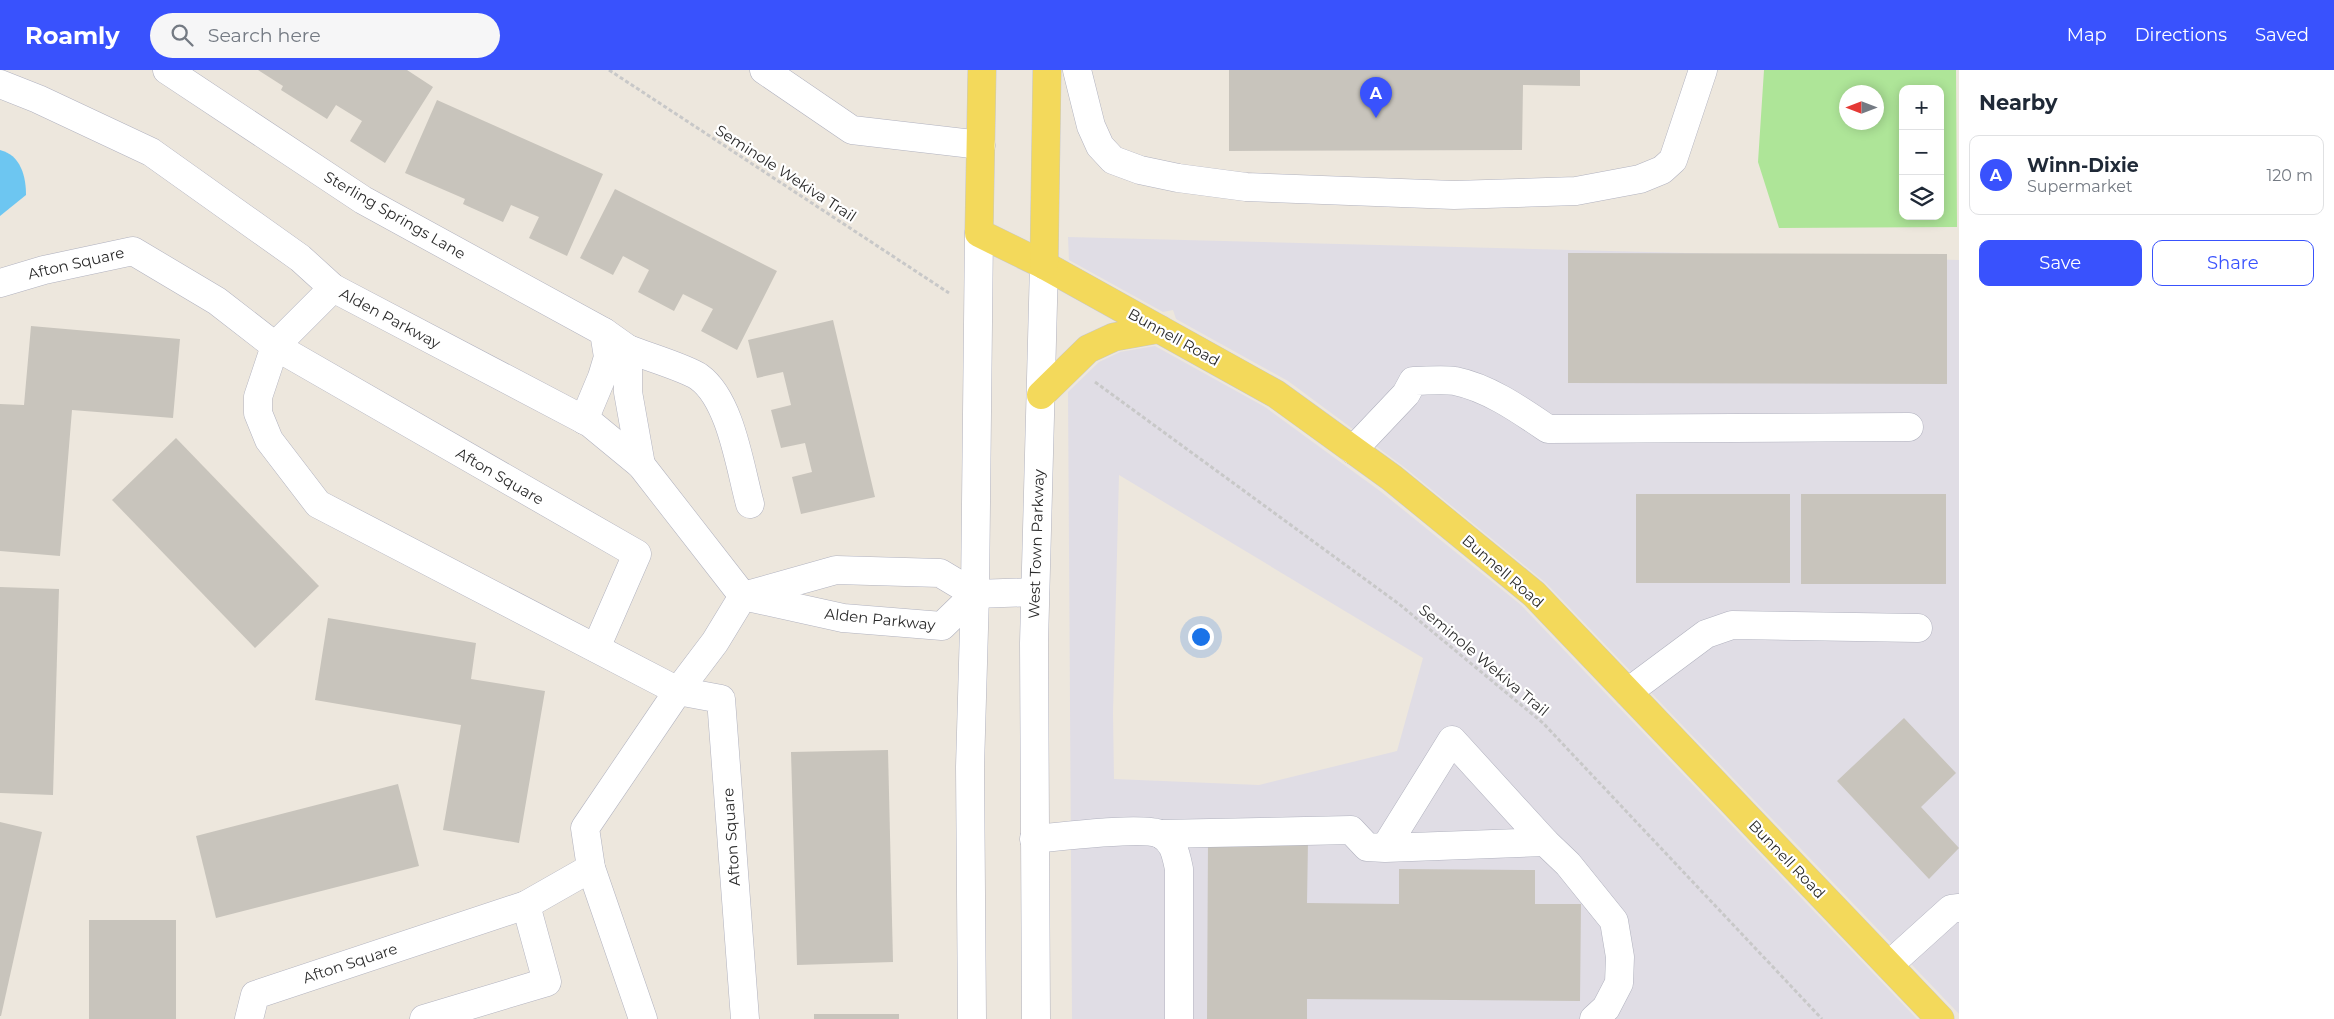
<!DOCTYPE html>
<meta charset="utf-8">
<style>
:root{--surface:#fff;--page:#f6f6f7;--text:#1f2937;--muted:#747a83;--line:#e0e1e3;--accent:#3952fd}
body{margin:0;font-family:Montserrat,sans-serif;background:var(--page);color:var(--text)}
.controls{position:absolute;right:15px;top:15px;display:grid;overflow:hidden;border-radius:10px;box-shadow:0 2px 12px #0003}
.controls button{width:45px;height:45px;display:grid;place-items:center;padding:0;border:0;border-bottom:1px solid var(--line);background:var(--surface);color:var(--text);font:25px sans-serif}
.compass{position:absolute;left:1839px;top:15px;width:45px;height:45px;border-radius:50%;background:var(--surface);box-shadow:0 2px 12px #0003;rotate:270deg}
.you{position:absolute;left:1200px;top:566px;width:18px;height:18px;margin:-12px;border:4px solid #fff;border-radius:50%;background:#1a73e8;box-shadow:0 0 0 8px #1a73e833}
.badge{display:grid;place-items:center;width:32px;height:32px;border-radius:50%;background:var(--accent);color:#fff;font-size:16px;font-weight:700}
.pin{position:absolute;translate:-50% -41px;filter:drop-shadow(0 1px 2px #0008)}
.pin::after{content:'';position:absolute;top:26px;width:18px;height:15px;background:inherit;clip-path:polygon(0 0,100% 0,50% 100%)}
.list{margin:0;padding:0;list-style:none}
h2{display:flex;justify-content:space-between;align-items:center;height:65px;margin:0;padding:0 20px;font-size:21px}
h2 small{font-size:16px;font-weight:400;color:var(--muted)}
.list li{display:grid;grid-template-columns:32px 1fr auto;gap:15px;align-items:center;box-sizing:border-box;height:80px;margin:0 10px 10px;padding:0 10px;border:1px solid var(--line);border-radius:10px}
.list b{display:block;font-size:19px;white-space:nowrap}
.list p{margin:0;font-size:16px;white-space:nowrap;color:var(--muted)}
.list em{font-size:16px;font-style:normal;color:var(--muted)}
.actions{display:flex;gap:10px;padding:15px 20px}
.actions a{flex:1;padding:11px 0;border:1px solid var(--accent);border-radius:10px;text-align:center;font-size:18px;color:var(--accent)}
.actions .main{background:var(--accent);color:#fff}
.icon{flex:none;width:28px;height:28px;fill:none;stroke:currentColor;stroke-width:2;stroke-linecap:round;stroke-linejoin:round}
.map{position:relative;flex:none;width:1959px;height:949px;overflow:hidden}
header{display:flex;align-items:center;gap:30px;box-sizing:border-box;height:70px;padding:0 25px;background:var(--accent);color:#fff}
header strong{font-size:24px}
nav{display:flex;gap:28px;margin-inline-start:auto;font-size:18px}
.search{width:350px;height:45px;background:var(--page);display:flex;align-items:center;gap:12px;box-sizing:border-box;padding:0 18px;border-radius:28px;color:var(--muted);font-size:19px}
main{display:flex}
aside{flex:1;background:var(--surface)}
.map>svg:first-child{display:block}
.industrial{fill:#e0dde5;fill-rule:evenodd}
.green{fill:#aee598;fill-rule:evenodd}
.water{fill:#6dc6f1}
.building{fill:#c8c4bc}
.lines{fill:none;stroke-linecap:round;stroke-linejoin:round}
.minor-casing{stroke:#b1b2bf;stroke-width:29}
.major-casing{stroke:#c8c8c8;stroke-width:29}
.path{stroke:#c8c8c8;stroke-width:3;stroke-dasharray:4 2.5;stroke-linecap:butt}
.minor{stroke:#fff;stroke-width:28}
.major{stroke:#f3d95b;stroke-width:28}
.labels{text-anchor:middle;dominant-baseline:central;stroke-width:4.5;stroke-linejoin:round;paint-order:stroke}
.street-label{font-size:15px;fill:#2b2b2b;stroke:#fff}
</style>
<header>
<strong>Roamly</strong>
<div class="search"><svg class="icon" aria-label="search" viewBox="0 0 24 24"><circle cx="10" cy="10" r="6"/><path d="M15 15l6 6"/></svg>Search here</div>
<nav><a>Map</a><a>Directions</a><a>Saved</a></nav>
</header>
<main>
<div class="map">
<svg width="1959" height="949" viewBox="0 0 1959 949">
<rect width="100%" height="100%" fill="#ede7dd"/>
<g class="industrial">
<path d="M1068 167 1959 190V944L1546 513 1404 397 1288 311 1176 249 1173 240 1163 242 1069 190Z"/>
<path d="M1155 276 1265 337 1380 421 1521 535 1917 949H1072L1068 322 1099 292 1120 282ZM1119 405 1423 588 1397 681 1259 715 1114 709 1113 643Z"/>
</g>
<path class="green" d="M1764 0H1956L1957 157 1779 158 1758 92ZM1903 19H1940V146H1903ZM1846 22H1876V52H1846Z"/>
<path class="water" d="M0 80C21 85 26 107 26 125L0 146Z"/>
<g class="building">
<path d="M258 0H407L433 17 385 93 350 71 362 51 336 35 327 49 281 20 283 16Z"/>
<path d="M1229 0H1580V16L1523 15 1522 80 1229 81Z"/>
<path d="M437 30 603 104 567 186 529 168 539 147 511 135 503 152 463 134 465 129 405 103Z"/>
<path d="M615 119 777 201 737 280 701 261 713 239 683 224 674 241 638 222 649 200 623 186 613 205 580 188Z"/>
<path d="M1568 183 1947 184V314L1568 313Z"/>
<path d="M833 250 875 427 801 444 792 407 812 402 805 373 781 378 771 340 791 335 783 302 757 308 748 270Z"/>
<path d="M31 256 180 269 173 348 72 340 60 486 0 481V334L24 335Z"/>
<path d="M176 368 319 516 255 578 112 430Z"/>
<rect x="1636" y="424" width="154" height="89"/>
<rect x="1801" y="424" width="145" height="90"/>
<path d="M0 517 59 519 53 725 0 723Z"/>
<path d="M328 548 476 573 471 609 545 621 519 773 443 760 461 655 315 630Z"/>
<path d="M1904 648 1956 703 1921 737 1959 778 1929 809 1837 711Z"/>
<path d="M888 680 893 892 797 895 791 682Z"/>
<path d="M398 714 419 796 216 848 196 766Z"/>
<path d="M0 752 42 762 1 946H0Z"/>
<path d="M1208 770 1308 771 1307 833 1399 834V799L1535 800V834H1581L1580 931 1307 929V949H1207Z"/>
<rect x="89" y="850" width="87" height="99"/>
<rect x="814" y="944" width="85" height="5"/>
</g>
<g class="lines">
<g class="minor-casing">
<g id="minor">
<path d="M167 0 363 130 604 262 628 279V322L641 395"/>
<path d="M764 0 852 60 981 75"/>
<path d="M1077 0 1091 56 1100 76 1113 90 1140 100 1178 108 1246 117 1454 125 1576 121 1640 109 1662 100 1673 90 1703 0"/>
<path d="M0 14 38 29 151 82 300 188 333 218 590 353 641 395 743 526 843 548 942 556 975 524"/>
<path d="M0 213 44 200 133 181 217 231 275 276 637 484 596 578"/>
<path d="M333 218 275 276 258 327V343L269 370 318 434 678 621 721 629 745 949"/>
<path d="M628 279C645 286 686 298 699 307 731 330 740 398 750 434"/>
<path d="M584 350 602 307 608 287 604 262"/>
<path d="M1353 380 1406 324 1413 311C1426 311 1442 309 1455 311 1489 318 1520 340 1548 359L1909 357"/>
<path d="M747 525 836 500 940 503 975 524 1035 522"/>
<path d="M1628 622 1706 564 1732 555 1918 558"/>
<path d="M1160 764 1351 760 1367 777 1385 778 1452 670 1545 772 1385 778"/>
<path d="M1034 769C1057 767 1143 756 1160 764 1174 771 1176 785 1179 799V949"/>
<path d="M1545 772 1568 794 1614 851 1620 887 1619 913 1606 938 1594 949"/>
<path d="M1889 895 1951 839 1959 838"/>
<path d="M249 949 255 925 526 835 591 798"/>
<path d="M424 949 547 912 526 835"/>
<path d="M643 949 591 798 585 758 678 621 715 572 743 526"/>
<path d="M972 949 970 697 975 524 979 163"/>
<path d="M1036 949 1034 573 1044 195"/>
</g>
</g>
<g class="major-casing">
<g id="major">
<path d="M982 0 979 163 1044 195 1276 324 1392 408 1534 524 1940 949"/>
<path d="M1044 195 1047 0"/>
<path d="M1041 325 1088 279 1114 267 1159 259"/>
</g>
</g>
<g class="path">
<path d="M609 0 949 223"/>
<path d="M1095 312 1399 534 1543 653 1822 949"/>
</g>
<use href="#minor" class="minor"/>
<use href="#major" class="major"/>
</g>
<g class="labels">
<g class="street-label">
<text transform="translate(786 103) rotate(33)">Seminole Wekiva Trail</text>
<text transform="translate(395 145) rotate(30)">Sterling Springs Lane</text>
<text transform="translate(76 193) rotate(-13)">Afton Square</text>
<text transform="translate(390 248) rotate(28)">Alden Parkway</text>
<text transform="translate(1174 267) rotate(29)">Bunnell Road</text>
<text transform="translate(500 406) rotate(30)">Afton Square</text>
<text transform="translate(1036 474) rotate(-88)">West Town Parkway</text>
<text transform="translate(1503 501) rotate(41)">Bunnell Road</text>
<text transform="translate(880 549) rotate(6)">Alden Parkway</text>
<text transform="translate(1484 590) rotate(40)">Seminole Wekiva Trail</text>
<text transform="translate(731 767) rotate(-94)">Afton Square</text>
<text transform="translate(1787 789) rotate(46)">Bunnell Road</text>
<text transform="translate(350 893) rotate(-18)">Afton Square</text>
</g>
</g>
</svg>
<div class="controls">
<button>+</button>
<button>−</button>
<button><svg class="icon" aria-label="layers" viewBox="0 0 24 24"><path d="M12 4l9 5-9 5-9-5zM3 14l9 5 9-5"/></svg></button>
</div>
<svg class="compass" viewBox="-18 -18 36 36"><path d="M0-13l5 13h-10z" fill="#e53935"/><path d="M0 13l5-13h-10z" fill="#747a83"/></svg>
<div class="you"></div>
<div class="pin badge" style="left:1376px;top:48px">A</div>
</div>
<aside>
<h2>Nearby<small></small></h2>
<ul class="list">
<li><span class="badge">A</span><div><b>Winn-Dixie</b><p>Supermarket</p></div><em>120 m</em></li>
</ul>
<div class="actions"><a class="main">Save</a><a>Share</a></div>
</aside>
</main>
